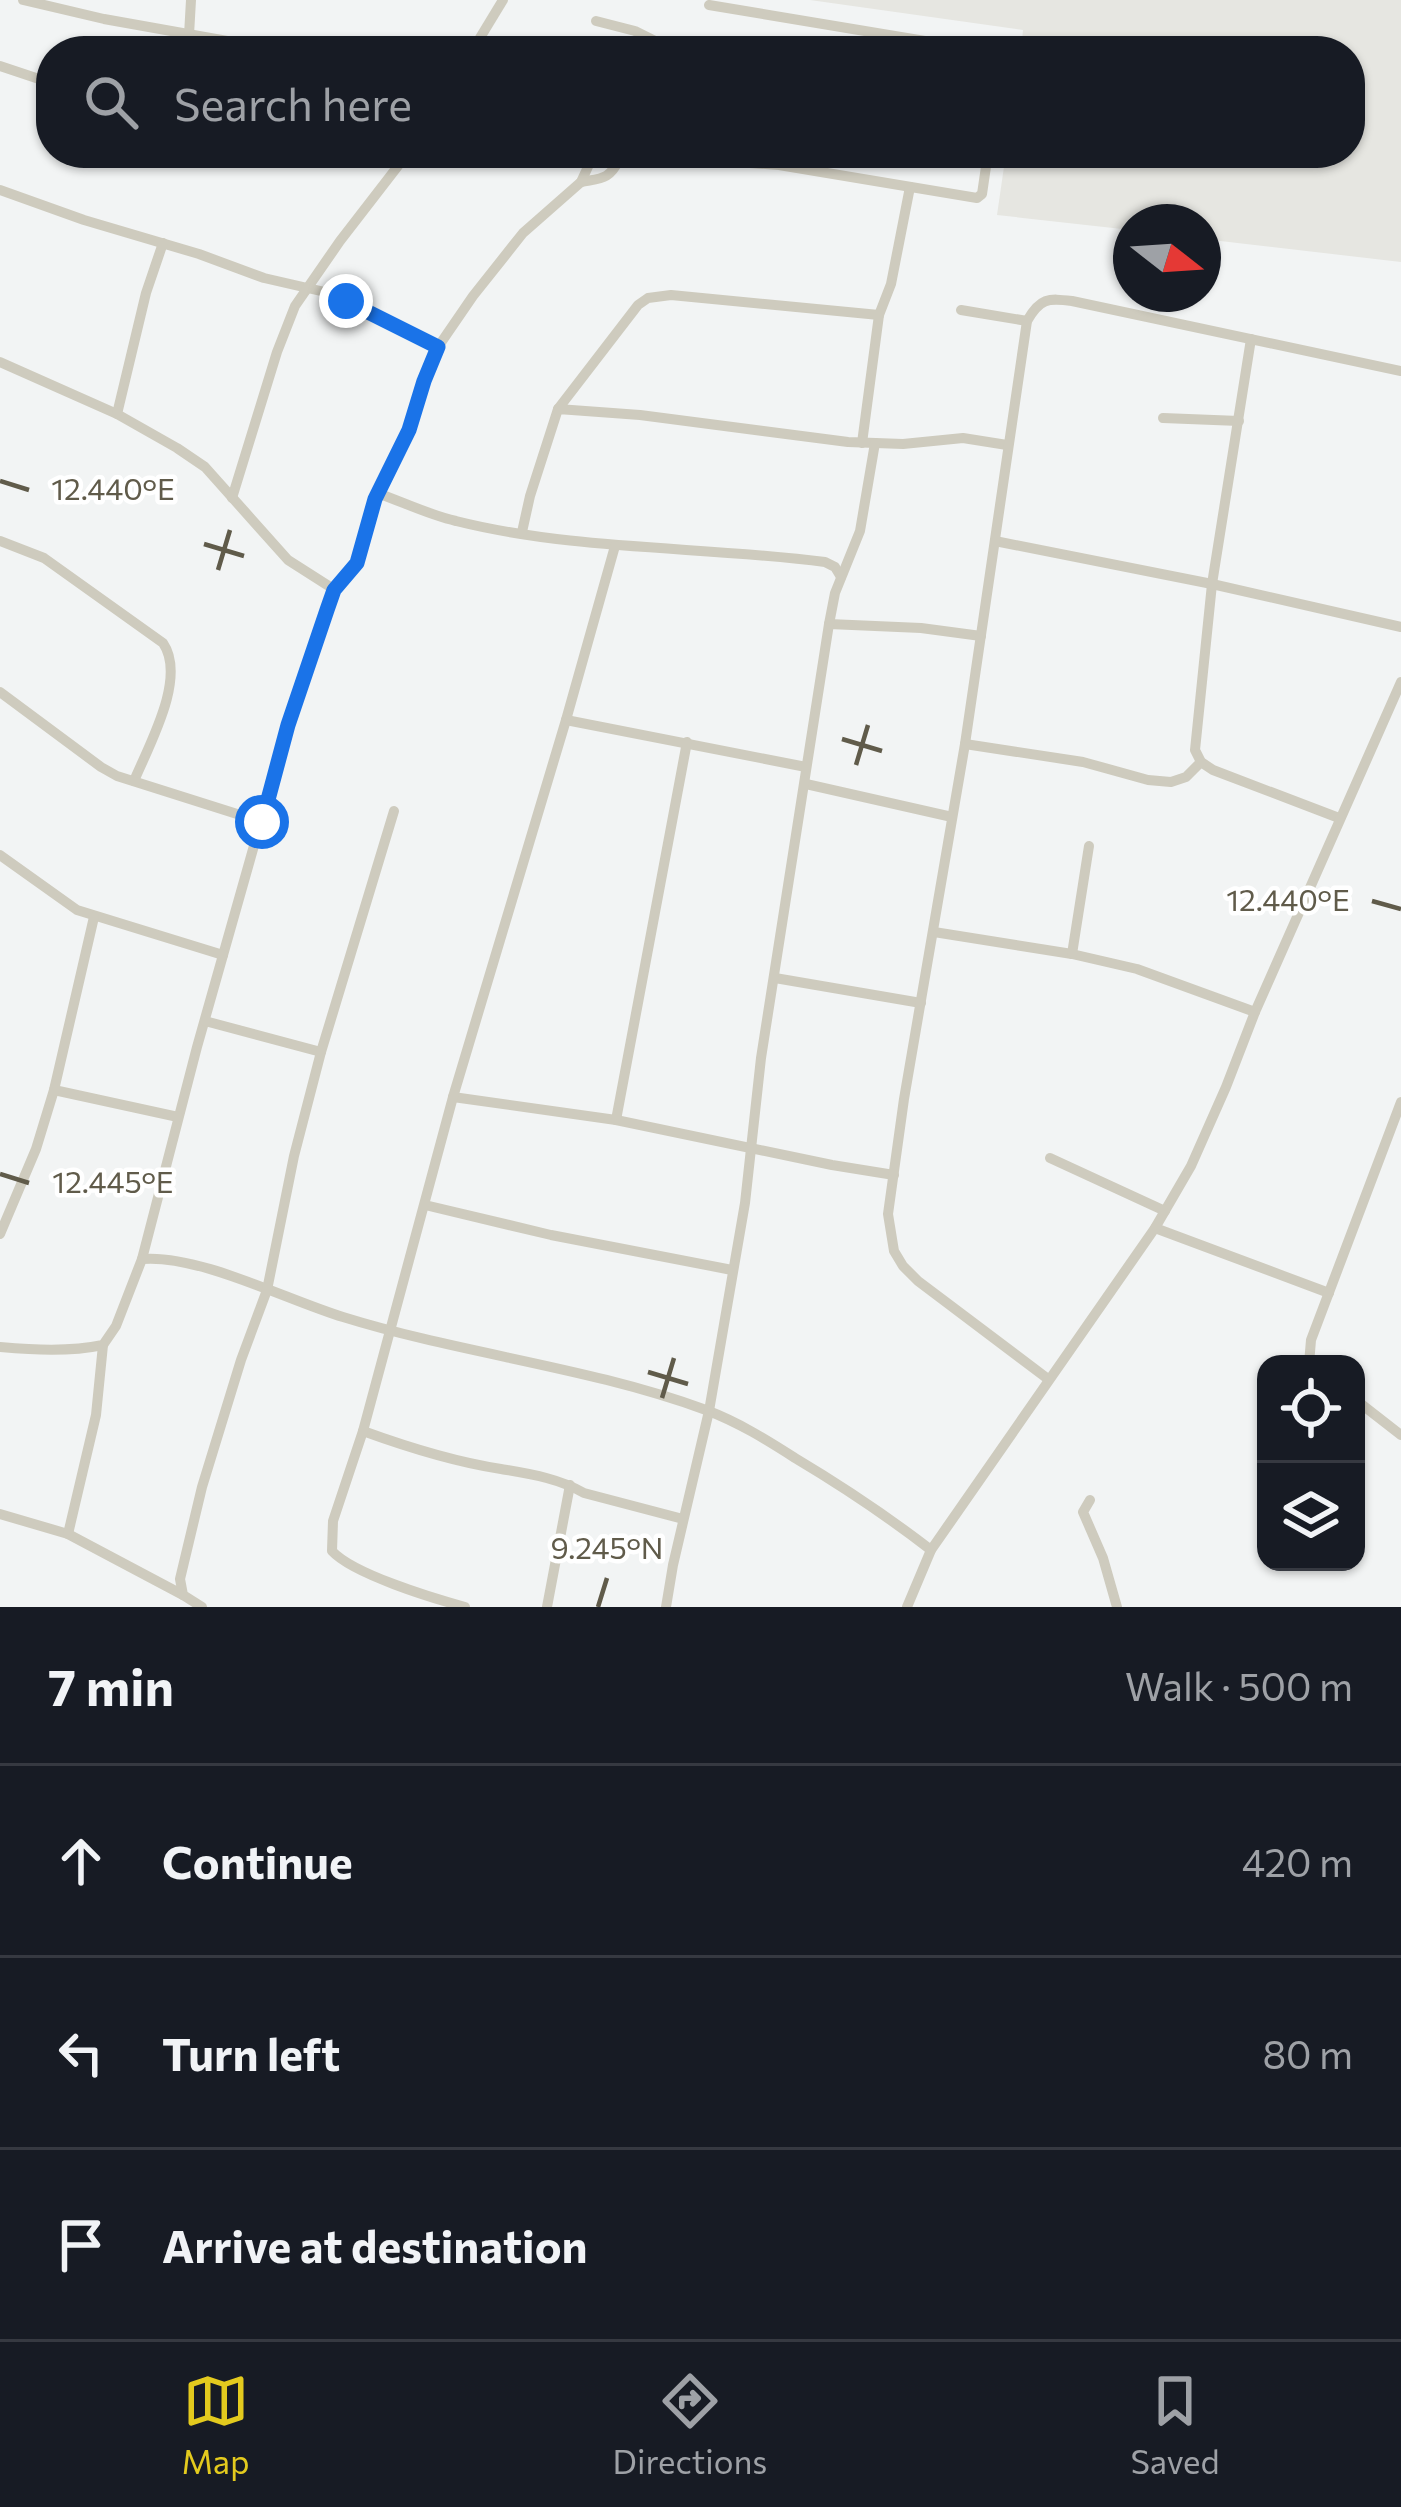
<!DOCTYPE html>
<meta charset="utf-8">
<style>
:root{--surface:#171b24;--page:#242831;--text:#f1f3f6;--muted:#9ea1a6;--line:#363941;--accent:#e3ca1e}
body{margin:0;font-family:Commissioner,sans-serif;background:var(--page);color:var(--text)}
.controls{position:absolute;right:36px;bottom:36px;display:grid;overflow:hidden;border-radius:24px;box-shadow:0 3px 9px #0004}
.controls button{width:108px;height:108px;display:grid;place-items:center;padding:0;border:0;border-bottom:3px solid var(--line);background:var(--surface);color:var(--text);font:60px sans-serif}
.compass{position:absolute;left:1113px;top:204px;width:108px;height:108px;border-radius:50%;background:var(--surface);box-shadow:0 3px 9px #0004;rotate:107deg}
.stop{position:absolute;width:36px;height:36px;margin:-27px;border:9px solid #1a73e8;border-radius:50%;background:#fff}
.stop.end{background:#1a73e8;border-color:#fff;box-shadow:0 3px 12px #0008}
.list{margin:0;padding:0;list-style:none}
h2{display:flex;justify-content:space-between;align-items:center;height:156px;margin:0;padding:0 48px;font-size:51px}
h2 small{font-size:39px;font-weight:400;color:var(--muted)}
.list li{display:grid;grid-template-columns:78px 1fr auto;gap:36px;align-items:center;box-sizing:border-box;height:192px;padding:0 48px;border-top:3px solid var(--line)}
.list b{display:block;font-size:45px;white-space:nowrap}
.list em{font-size:39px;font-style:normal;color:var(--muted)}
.icon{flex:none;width:66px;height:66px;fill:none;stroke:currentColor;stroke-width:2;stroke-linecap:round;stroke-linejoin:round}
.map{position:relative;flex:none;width:1401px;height:1607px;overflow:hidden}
.search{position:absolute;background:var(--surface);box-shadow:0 3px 9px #0004;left:36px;right:36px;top:36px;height:132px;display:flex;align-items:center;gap:30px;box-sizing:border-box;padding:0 42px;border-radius:48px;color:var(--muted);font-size:45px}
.sheet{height:732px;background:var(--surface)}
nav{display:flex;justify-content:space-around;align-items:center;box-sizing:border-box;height:168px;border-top:3px solid var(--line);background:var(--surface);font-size:33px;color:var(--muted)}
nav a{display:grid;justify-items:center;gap:6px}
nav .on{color:var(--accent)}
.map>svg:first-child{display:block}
.airport{fill:#e6e6e1}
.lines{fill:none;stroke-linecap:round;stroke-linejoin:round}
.minor{stroke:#cecbbe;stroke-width:10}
.route{stroke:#1a73e8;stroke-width:15}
.ticks{fill:none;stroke:#605b4a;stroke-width:4.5}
.ticks-label{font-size:30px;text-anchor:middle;fill:#605b4a;stroke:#fff;stroke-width:9;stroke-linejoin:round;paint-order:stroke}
</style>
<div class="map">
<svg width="1401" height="1607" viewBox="0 0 1401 1607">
<rect width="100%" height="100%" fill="#f2f4f4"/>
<path class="airport" d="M810 0H1401V262L1203 239V222H1131V230L997 215 1006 153H1350V51H1021L1023 30Z"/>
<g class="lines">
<g class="minor">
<path d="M23 0 104 19 283 51"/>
<path d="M709 5 985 51"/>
<path d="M596 21 635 31 675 51"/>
<path d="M189 35 191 0"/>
<path d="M472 51 503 0"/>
<path d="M0 66 51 83"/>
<path d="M578 153 592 158 619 160 649 156 779 165 977 198 982 194 988 153"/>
<path d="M581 182C601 178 609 180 619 160"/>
<path d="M0 190 84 220 199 254 264 278 325 292 382 318 438 347 423 381 409 430 375 499 357 563 335 590 291 715 197 1047 142 1259 116 1326 103 1345C69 1352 34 1350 0 1347"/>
<path d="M961 310 1027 321"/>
<path d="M1251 339 1212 584 1195 750 1201 762 1213 770 1339 818"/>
<path d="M438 347 473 296 523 233 581 182 592 158"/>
<path d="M0 362 117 414 177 448 205 467 288 560 335 590"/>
<path d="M558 409 638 305 648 298 671 295 879 315"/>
<path d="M117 414 146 293 163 243"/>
<path d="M1163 418 1239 421"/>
<path d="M862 443 879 315 891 284 910 187"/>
<path d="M377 493C403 502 429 515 456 521 576 551 703 546 825 562L835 567 841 577"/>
<path d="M232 498 277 352 295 306 340 241 408 153"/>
<path d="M522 532 530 496 558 409 640 415 848 442 903 444 963 438 1007 445"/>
<path d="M0 541 44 558 163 643C187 678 149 745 134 781"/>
<path d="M995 541 1212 584 1401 627"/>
<path d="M829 624 921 628 981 636"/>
<path d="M0 692 101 767 117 776 262 822"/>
<path d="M566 720 806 767"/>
<path d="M965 744 1083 762 1148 780 1171 782 1186 777 1201 762"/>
<path d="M806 784 952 817"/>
<path d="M0 855 77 910 223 955"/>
<path d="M934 932 1072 954 1137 969 1255 1012"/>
<path d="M1072 954 1089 846"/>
<path d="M775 978 921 1003"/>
<path d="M205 1021 321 1052"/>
<path d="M54 1090 178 1117"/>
<path d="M453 1097 616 1120 832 1165 894 1175"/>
<path d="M616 1120 687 742"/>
<path d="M1050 1158 1165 1211"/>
<path d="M425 1205 551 1235 732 1270"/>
<path d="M1155 1228 1329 1293"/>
<path d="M0 1234 36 1149 54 1090 94 917"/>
<path d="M142 1259C198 1254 287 1300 343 1317 462 1354 589 1367 706 1410 738 1422 767 1440 795 1458 842 1486 887 1516 931 1550"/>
<path d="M1309 1364 1311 1340 1401 1102"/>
<path d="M1048 1379 918 1281 903 1266 894 1251 888 1214 904 1099 965 744 1027 321C1040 298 1048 298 1072 301L1401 371"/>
<path d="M1356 1400 1401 1435"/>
<path d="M363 1431C407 1447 455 1462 501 1469 530 1474 558 1478 584 1493L683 1519"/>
<path d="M1090 1500 1083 1512 1103 1558 1117 1607"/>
<path d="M0 1514 68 1534 183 1595"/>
<path d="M68 1534 96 1415 103 1345"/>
<path d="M202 1607 183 1595 180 1579 202 1487 241 1360 267 1290 294 1156 321 1052 394 811"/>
<path d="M465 1607C432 1598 353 1574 332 1551L333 1521 363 1431 453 1097 566 720 615 546"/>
<path d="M547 1607 570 1485"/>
<path d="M666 1607 673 1565 709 1411 745 1203 761 1058 829 624 835 593 860 531 875 443"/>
<path d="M907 1607 931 1550 1155 1228 1191 1166 1226 1087 1255 1012 1401 682"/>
</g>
</g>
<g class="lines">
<path class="route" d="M262 822 288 725 327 610 334 590 357 563 375 499 409 430 424 381 438 347 346 301"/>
</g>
<path class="ticks" d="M0 481 29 490M204 544 244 556M218 570 230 530M842 739 882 751M856 765 868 725M1372 901 1401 909M0 1174 29 1183M648 1372 688 1384M662 1398 674 1358M598 1607 607 1578"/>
<g class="ticks-label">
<text x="113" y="500">12.440°E</text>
<text x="1288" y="911">12.440°E</text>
<text x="113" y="1193">12.445°E</text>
<text x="607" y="1559">9.245°N</text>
</g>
</svg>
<div class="controls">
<button><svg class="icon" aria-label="locate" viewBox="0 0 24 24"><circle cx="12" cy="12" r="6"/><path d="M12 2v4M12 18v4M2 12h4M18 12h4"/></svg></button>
<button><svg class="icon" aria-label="layers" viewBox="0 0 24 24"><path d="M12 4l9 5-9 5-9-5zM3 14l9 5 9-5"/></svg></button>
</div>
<svg class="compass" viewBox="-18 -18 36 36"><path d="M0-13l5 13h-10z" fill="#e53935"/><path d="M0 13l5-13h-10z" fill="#9ea1a6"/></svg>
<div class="stop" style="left:262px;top:822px"></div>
<div class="stop end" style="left:346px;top:301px"></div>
<div class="search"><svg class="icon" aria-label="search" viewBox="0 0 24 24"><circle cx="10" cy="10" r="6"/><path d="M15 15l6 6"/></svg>Search here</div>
</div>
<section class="sheet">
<h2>7 min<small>Walk · 500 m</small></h2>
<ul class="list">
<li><svg class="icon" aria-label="ahead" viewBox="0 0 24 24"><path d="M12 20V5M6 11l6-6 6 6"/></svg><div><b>Continue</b></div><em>420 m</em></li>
<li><svg class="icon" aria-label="left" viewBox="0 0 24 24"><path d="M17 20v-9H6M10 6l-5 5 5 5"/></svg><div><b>Turn left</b></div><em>80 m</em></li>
<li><svg class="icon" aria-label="arrive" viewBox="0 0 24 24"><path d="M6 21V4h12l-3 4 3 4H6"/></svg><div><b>Arrive at destination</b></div></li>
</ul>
</section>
<nav>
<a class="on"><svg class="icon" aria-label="map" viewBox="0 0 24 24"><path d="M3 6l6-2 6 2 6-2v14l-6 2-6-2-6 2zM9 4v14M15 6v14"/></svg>Map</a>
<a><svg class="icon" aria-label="directions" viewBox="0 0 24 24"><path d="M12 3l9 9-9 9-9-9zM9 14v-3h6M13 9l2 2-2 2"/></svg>Directions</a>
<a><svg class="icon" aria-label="saved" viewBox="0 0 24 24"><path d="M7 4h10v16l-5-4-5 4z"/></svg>Saved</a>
</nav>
